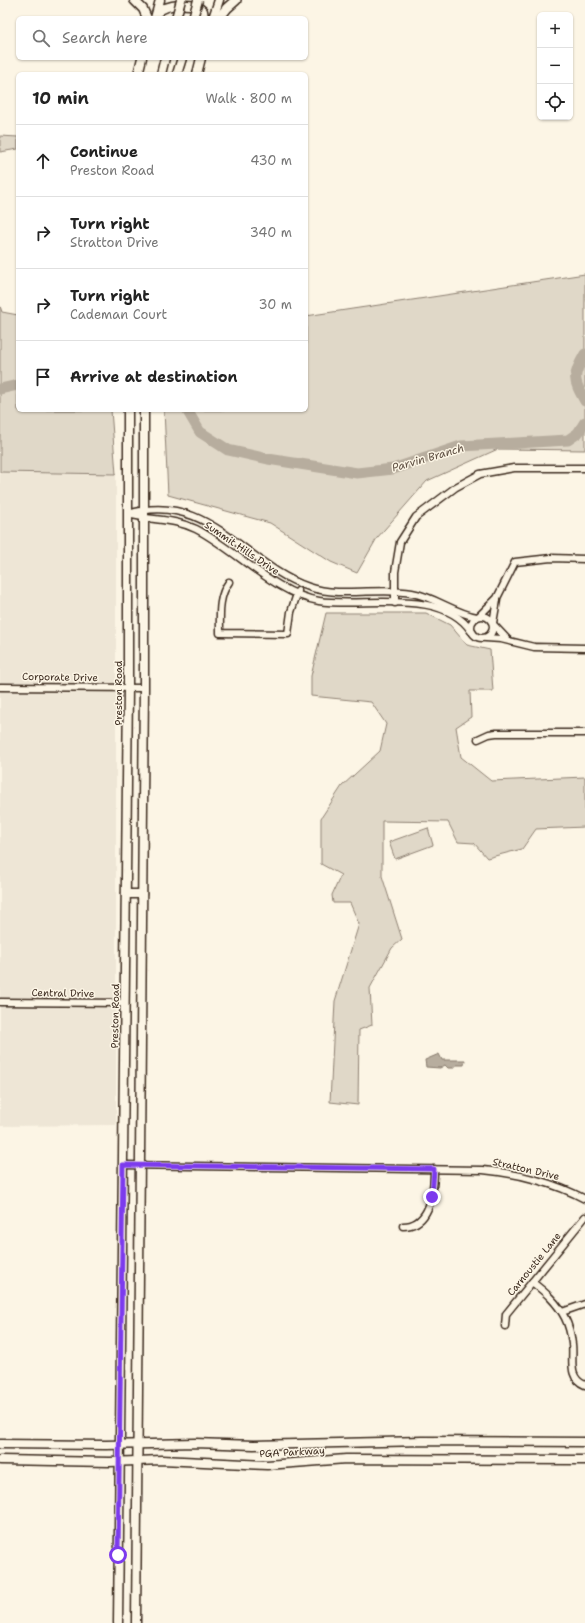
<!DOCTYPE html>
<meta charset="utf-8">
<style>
:root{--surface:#fff;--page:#f2f2f2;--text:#222;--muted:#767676;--line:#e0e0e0}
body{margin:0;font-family:"Shantell Sans",sans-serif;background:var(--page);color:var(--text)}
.controls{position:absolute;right:12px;top:12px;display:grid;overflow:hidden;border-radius:6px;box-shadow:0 1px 3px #0004}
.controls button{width:36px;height:36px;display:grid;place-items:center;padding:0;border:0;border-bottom:1px solid var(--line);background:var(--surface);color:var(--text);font:20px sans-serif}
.stop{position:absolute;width:12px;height:12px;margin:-9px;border:3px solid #7c3aed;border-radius:50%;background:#fff}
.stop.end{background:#7c3aed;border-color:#fff;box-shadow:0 1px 4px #0008}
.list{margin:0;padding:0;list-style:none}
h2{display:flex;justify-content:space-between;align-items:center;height:52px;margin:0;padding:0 16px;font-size:17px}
h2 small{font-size:13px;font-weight:400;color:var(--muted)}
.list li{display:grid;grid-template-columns:26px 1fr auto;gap:12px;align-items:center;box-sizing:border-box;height:72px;padding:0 16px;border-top:1px solid var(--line)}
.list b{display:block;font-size:15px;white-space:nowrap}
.list p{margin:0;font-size:13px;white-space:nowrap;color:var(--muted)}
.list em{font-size:13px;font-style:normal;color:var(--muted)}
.icon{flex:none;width:22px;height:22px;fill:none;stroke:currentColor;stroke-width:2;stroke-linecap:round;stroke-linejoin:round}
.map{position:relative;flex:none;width:585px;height:1623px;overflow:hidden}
.search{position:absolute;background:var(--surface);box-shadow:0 1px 3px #0004;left:16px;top:16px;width:292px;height:44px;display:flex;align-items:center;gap:10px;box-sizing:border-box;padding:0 14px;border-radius:6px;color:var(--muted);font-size:15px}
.panel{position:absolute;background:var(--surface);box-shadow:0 1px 3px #0004;left:16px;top:72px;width:292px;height:340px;border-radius:6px}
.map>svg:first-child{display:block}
.built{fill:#eee6d6}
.green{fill:#e0d8c8;stroke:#8e8173}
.water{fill:#b7ad9e;stroke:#85796b}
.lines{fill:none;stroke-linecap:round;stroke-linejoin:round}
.river{stroke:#b7ad9e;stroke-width:11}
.minor-casing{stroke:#3b2a1e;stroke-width:9}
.major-casing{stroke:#3b2a1e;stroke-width:11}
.highway-casing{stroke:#3b2a1e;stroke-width:12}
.minor{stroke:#fcf5e5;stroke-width:6}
.major{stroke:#fcf5e5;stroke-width:8}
.highway{stroke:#fcf5e5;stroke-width:9}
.major-bridge-casing{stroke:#3b2a1e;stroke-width:11;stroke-linecap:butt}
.major-bridge{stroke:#fcf5e5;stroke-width:8}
.route{stroke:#7c3aed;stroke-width:5}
.labels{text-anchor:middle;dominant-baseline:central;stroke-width:3;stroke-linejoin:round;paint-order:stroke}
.street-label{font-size:10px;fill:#3b2a1e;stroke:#fcf5e5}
.water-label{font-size:11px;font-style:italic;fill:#605144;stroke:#fcf5e5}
</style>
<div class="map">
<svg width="585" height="1623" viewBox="0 0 585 1623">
<rect width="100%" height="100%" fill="#fcf5e5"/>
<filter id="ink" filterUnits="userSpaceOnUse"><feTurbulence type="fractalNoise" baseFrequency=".025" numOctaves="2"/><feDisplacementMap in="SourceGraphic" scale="8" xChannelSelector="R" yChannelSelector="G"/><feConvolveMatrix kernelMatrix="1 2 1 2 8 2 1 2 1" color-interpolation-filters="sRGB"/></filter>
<g filter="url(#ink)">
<path class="built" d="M0 472 116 474V1125L0 1126Z"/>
<g class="green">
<path d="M0 136 18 137V149L0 152Z"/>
<path d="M585 274V450L498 449 427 481 377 538 357 573 331 562 270 523 168 495 164 410H306V316Z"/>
<path d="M0 306 2 312 18 315V410H111L116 474 0 472Z"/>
<path d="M326 613H426L450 625 467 645 490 650 493 691H470L471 717 456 727 461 757 491 781 585 777V827L536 829 522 849 487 858 474 843 458 842 448 822 382 821V876L402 939 392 948 370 988 372 1025 359 1030 358 1105 330 1102 335 1001 359 924 350 903H333L332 895 341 875 321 864V818L342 786 380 751 386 724 371 702 311 696V676Z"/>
<path d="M428 828 433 845 395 859 389 842Z"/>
</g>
<path class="water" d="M439 1054 442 1060H465L464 1065H456L454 1068H448L445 1065 440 1068 426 1067 425 1060Z"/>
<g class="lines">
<g class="river">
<path d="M585 354C572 376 573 380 585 401"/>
<path d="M0 389 18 385"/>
<path d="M187 410 200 432 228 450 268 459 357 473 393 469 461 446 568 440 578 433 585 422"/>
</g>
<g class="minor-casing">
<g id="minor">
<path d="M128 514C207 489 245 566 309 587 342 598 378 587 412 593 435 597 454 613 477 617"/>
<path d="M128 514C151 521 174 518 196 529 235 549 276 594 319 601 363 608 442 587 471 631"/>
<path d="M229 582C218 597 220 615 220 633L288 634 291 612 298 591"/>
<path d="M395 603V572L400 542 416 517 456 487 480 474 514 468H585"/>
<circle cx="482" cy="627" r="11"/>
<path d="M479 616 497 598 515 562 551 558 585 559"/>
<path d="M493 623 497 600"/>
<path d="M493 624 508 640"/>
<path d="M486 638 501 639 534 647 585 648"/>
<path d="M0 687 144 688"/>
<path d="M478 739 489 734 496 733H585"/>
<path d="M0 1002 125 1003"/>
<path d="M123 1165 483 1170C517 1173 555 1183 585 1199"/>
<path d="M403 1226C431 1226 434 1191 434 1169"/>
<path d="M532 1282C545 1292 557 1302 565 1318 569 1326 571 1335 572 1344 574 1359 567 1378 585 1385"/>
<path d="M562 1312 585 1304"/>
<path d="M505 1326 506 1314 585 1217"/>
</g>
</g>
<g class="major-casing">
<g id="major">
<path d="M134 0 143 9 147 18"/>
<path d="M157 13C166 4 194 1 203 11L204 18"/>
<path d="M155 18 160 0"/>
<path d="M213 18 219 0"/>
<path d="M138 74 142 58"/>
<path d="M161 74 165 58"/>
<path d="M177 74 182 58"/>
<path d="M197 74 201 58"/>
<path d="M126 894H142"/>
<path d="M0 1444 106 1445 195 1443 254 1445 423 1441 585 1442"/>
<path d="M0 1460 110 1462 162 1460 267 1465 346 1459 585 1460"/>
<path d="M118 1623 128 688V410"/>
<path d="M136 1623 144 688V410"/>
</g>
</g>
<g class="highway-casing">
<path id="highway" d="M219 18 227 8 236 0"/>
</g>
<use href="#minor" class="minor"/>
<use href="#major" class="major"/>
<use href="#highway" class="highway"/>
<g class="major-bridge-casing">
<g id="major-bridge">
<path d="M176 18 181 0"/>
<path d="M193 18 198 0"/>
</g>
</g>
<use href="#major-bridge" class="major-bridge"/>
</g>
</g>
<g class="lines" filter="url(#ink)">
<path class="route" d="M118 1555 123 1165 434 1169 432 1197"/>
</g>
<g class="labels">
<g class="street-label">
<text transform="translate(242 548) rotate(34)">Summit Hills Drive</text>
<text transform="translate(60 677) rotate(1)">Corporate Drive</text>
<text transform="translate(118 693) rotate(-90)">Preston Road</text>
<text transform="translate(63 993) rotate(1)">Central Drive</text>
<text transform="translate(115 1016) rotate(-89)">Preston Road</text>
<text transform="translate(526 1169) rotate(13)">Stratton Drive</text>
<text transform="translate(534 1264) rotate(-51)">Carnoustie Lane</text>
<text transform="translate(292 1452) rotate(-3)">PGA Parkway</text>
</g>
<g class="water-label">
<text transform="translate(428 458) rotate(-16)">Parvin Branch</text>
</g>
</g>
</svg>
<div class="controls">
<button>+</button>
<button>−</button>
<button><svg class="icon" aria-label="locate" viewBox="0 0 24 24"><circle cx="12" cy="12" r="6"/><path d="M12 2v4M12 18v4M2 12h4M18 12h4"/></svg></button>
</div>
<div class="stop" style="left:118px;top:1555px"></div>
<div class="stop end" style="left:432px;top:1197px"></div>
<div class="search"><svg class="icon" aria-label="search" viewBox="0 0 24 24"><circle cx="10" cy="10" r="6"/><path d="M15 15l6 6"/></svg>Search here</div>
<section class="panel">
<h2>10 min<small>Walk · 800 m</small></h2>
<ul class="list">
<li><svg class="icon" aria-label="ahead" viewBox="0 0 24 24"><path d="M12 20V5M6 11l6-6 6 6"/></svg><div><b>Continue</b><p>Preston Road</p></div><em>430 m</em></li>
<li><svg class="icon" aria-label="right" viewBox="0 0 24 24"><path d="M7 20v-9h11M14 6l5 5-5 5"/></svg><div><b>Turn right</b><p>Stratton Drive</p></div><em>340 m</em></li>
<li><svg class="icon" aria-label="right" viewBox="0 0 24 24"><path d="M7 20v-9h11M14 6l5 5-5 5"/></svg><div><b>Turn right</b><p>Cademan Court</p></div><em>30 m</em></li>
<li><svg class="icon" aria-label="arrive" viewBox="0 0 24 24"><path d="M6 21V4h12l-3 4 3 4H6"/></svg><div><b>Arrive at destination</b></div></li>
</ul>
</section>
</div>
